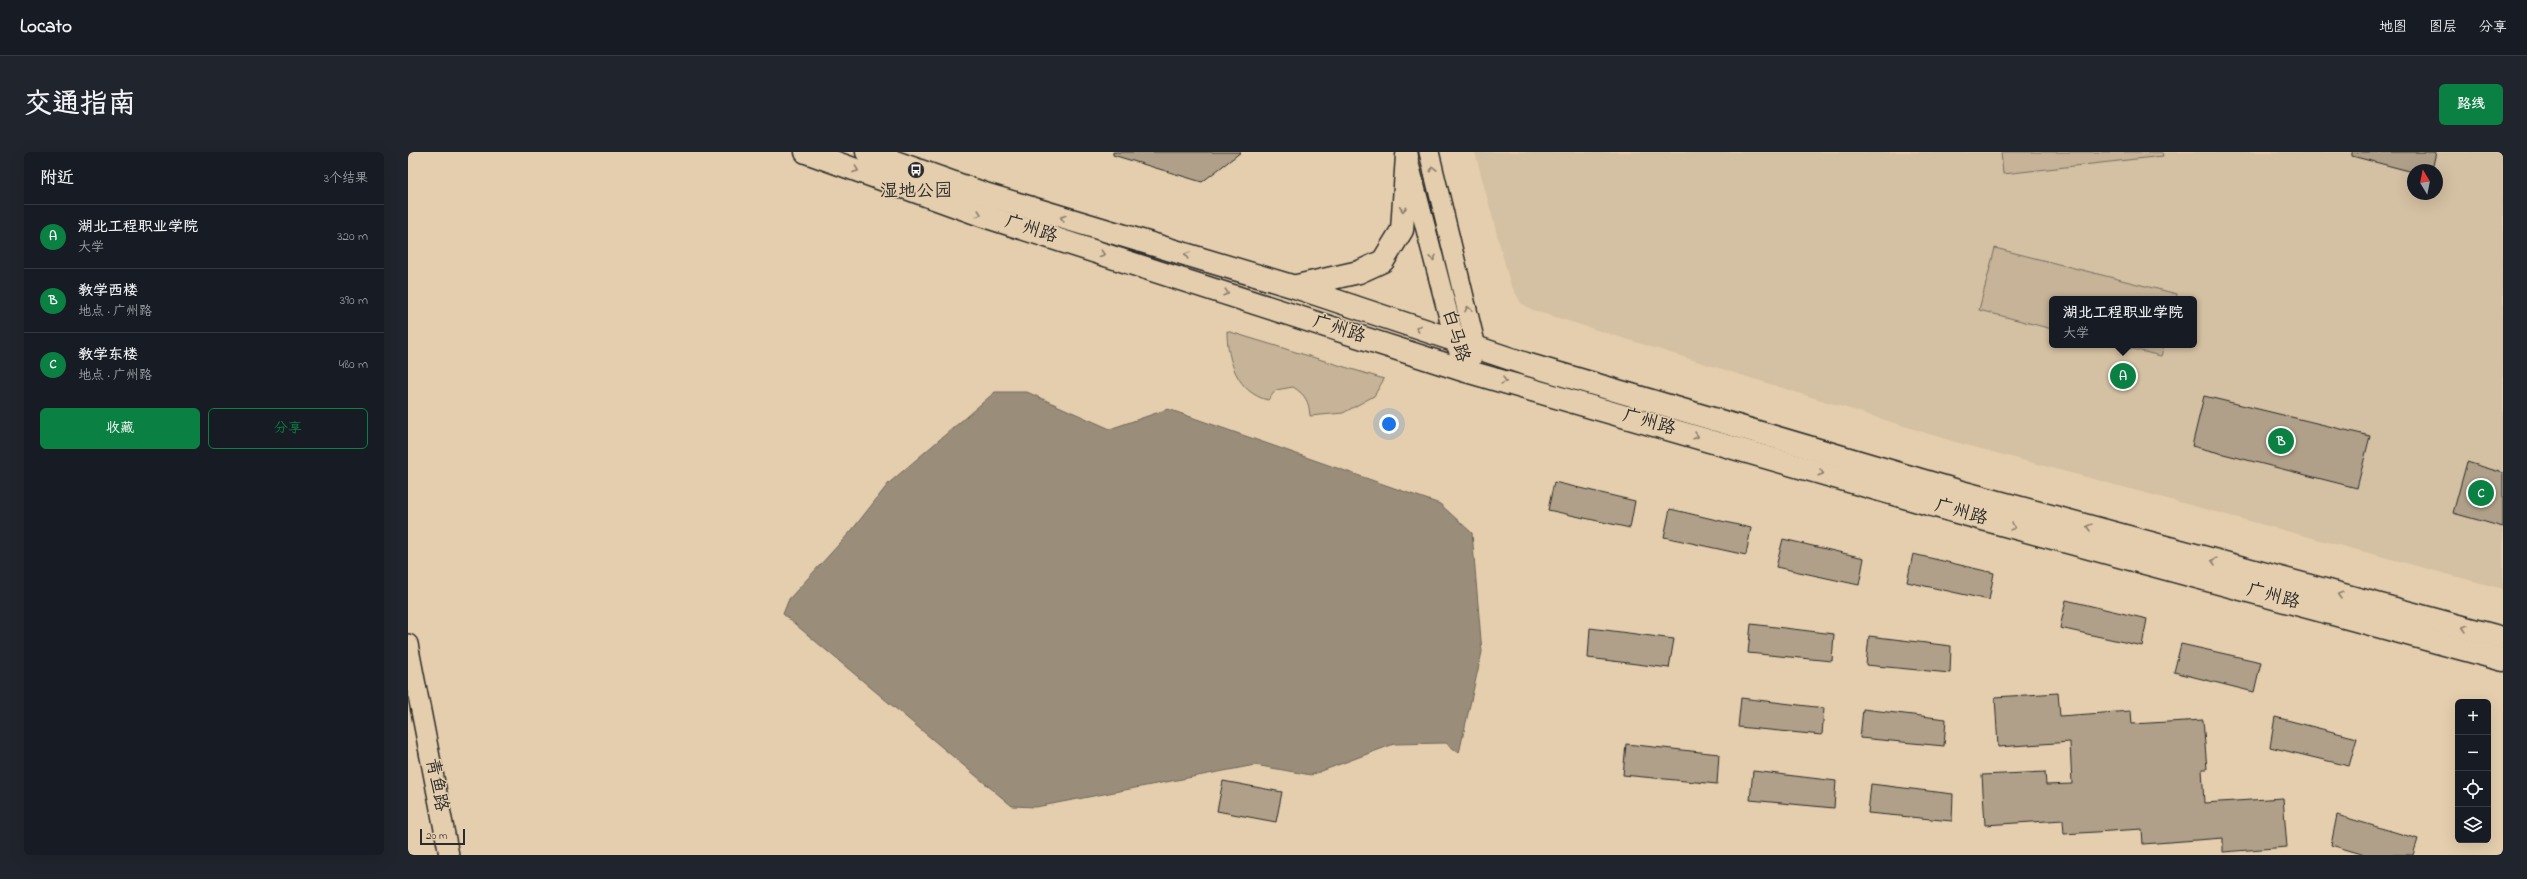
<!DOCTYPE html>
<html lang="zh">
<meta charset="utf-8">
<style>
:root{--surface:#171b24;--page:#20242c;--text:#f1f3f6;--muted:#9ea1a6;--line:#363941;--accent:#0b8043}
body{margin:0;font-family:"Indie Flower","LXGW WenKai TC",sans-serif;background:var(--page);color:var(--text)}
.controls{position:absolute;right:12px;bottom:12px;display:grid;overflow:hidden;border-radius:6px;box-shadow:0 4px 16px #0002}
.controls button{width:36px;height:36px;display:grid;place-items:center;padding:0;border:0;border-bottom:1px solid var(--line);background:var(--surface);color:var(--text);font:20px sans-serif}
.compass{position:absolute;left:1999px;top:12px;width:36px;height:36px;border-radius:50%;background:var(--surface);box-shadow:0 4px 16px #0002;rotate:350deg}
.scale{position:absolute;left:12px;bottom:10px;width:45px;box-sizing:border-box;padding-left:4px;border:2px solid #2b2b2b;border-top:0;font-size:11px;line-height:14px;white-space:nowrap;color:#2b2b2b;-webkit-text-stroke:3px #e4cead;paint-order:stroke}
.you{position:absolute;left:981px;top:272px;width:14px;height:14px;margin:-10px;border:3px solid #fff;border-radius:50%;background:#1a73e8;box-shadow:0 0 0 6px #1a73e833}
.badge{display:grid;place-items:center;width:26px;height:26px;border-radius:50%;background:var(--accent);color:#fff;font-size:13px;font-weight:700}
.pin{position:absolute;translate:-50% -50%;border:2px solid #fff;box-shadow:0 1px 4px #0006}
.popup{position:absolute;left:1641px;top:144px;width:148px;height:52px;box-sizing:border-box;display:grid;place-content:center;border-radius:6px;background:var(--surface);filter:drop-shadow(0 1px 3px #0005);font-size:13px;white-space:nowrap;color:var(--muted)}
.popup b{font-size:15px;color:var(--text)}
.popup::after{content:'';position:absolute;left:50%;top:100%;margin-left:-8px;border:8px solid transparent;border-top-color:var(--surface)}
.list{margin:0;padding:0;list-style:none}
h2{display:flex;justify-content:space-between;align-items:center;height:52px;margin:0;padding:0 16px;font-size:17px}
h2 small{font-size:13px;font-weight:400;color:var(--muted)}
.list li{display:grid;grid-template-columns:26px 1fr auto;gap:12px;align-items:center;box-sizing:border-box;height:64px;padding:0 16px;border-top:1px solid var(--line)}
.list b{display:block;font-size:15px;white-space:nowrap}
.list p{margin:0;font-size:13px;white-space:nowrap;color:var(--muted)}
.list em{font-size:13px;font-style:normal;color:var(--muted)}
.actions{display:flex;gap:8px;padding:12px 16px}
.actions a{flex:1;padding:9px 0;border:1px solid var(--accent);border-radius:6px;text-align:center;font-size:14px;color:var(--accent)}
.actions .main{background:var(--accent);color:#fff}
.icon{flex:none;width:22px;height:22px;fill:none;stroke:currentColor;stroke-width:2;stroke-linecap:round;stroke-linejoin:round}
.map{position:relative;flex:none;width:2095px;height:703px;overflow:hidden;border-radius:6px}
header{display:flex;align-items:center;gap:24px;box-sizing:border-box;height:56px;padding:0 20px;background:var(--surface);border-bottom:1px solid var(--line)}
header strong{font-size:19px}
nav{display:flex;gap:22px;margin-inline-start:auto;font-size:14px}
.intro{display:flex;align-items:center;justify-content:space-between;box-sizing:border-box;height:96px;padding:0 24px}
h1{margin:0;font-size:28px}
.button{padding:10px 18px;border-radius:6px;background:var(--accent);color:#fff;font-size:14px;font-weight:700}
main{display:flex;gap:24px;padding:0 24px}
aside{flex:1;background:var(--surface);border-radius:6px;box-shadow:0 4px 16px #0002}
.map>svg:first-child{display:block}
.built{fill:#d4c0a2;fill-rule:evenodd}
.green{fill:#c6b398;stroke:#786f62}
.water{fill:#9a8d7a;stroke:#6e665a}
.building{fill:#b0a089;stroke:#2b2b2b}
.lines{fill:none;stroke-linecap:round;stroke-linejoin:round}
.tertiary-casing{stroke:#2b2b2b;stroke-width:22}
.secondary-casing{stroke:#2b2b2b;stroke-width:25}
.tertiary{stroke:#e4cead;stroke-width:19}
.secondary{stroke:#e4cead;stroke-width:22}
.oneway{stroke:#887c6c}
.labels{text-anchor:middle;dominant-baseline:central;stroke-width:3;stroke-linejoin:round;paint-order:stroke}
.poi-label{font-size:18px;fill:#2b2b2b;stroke:#e4cead}
.street-label{font-size:18px;fill:#2b2b2b;stroke:#e4cead}
</style>
<header>
<strong>Locato</strong>
<nav><a>地图</a><a>图层</a><a>分享</a></nav>
</header>
<div class="intro"><h1>交通指南</h1><a class="button">路线</a></div>
<main>
<aside>
<h2>附近<small>3个结果</small></h2>
<ul class="list">
<li><span class="badge">A</span><div><b>湖北工程职业学院</b><p>大学</p></div><em>320 m</em></li>
<li><span class="badge">B</span><div><b>教学西楼</b><p>地点 · 广州路</p></div><em>390 m</em></li>
<li><span class="badge">C</span><div><b>教学东楼</b><p>地点 · 广州路</p></div><em>480 m</em></li>
</ul>
<div class="actions"><a class="main">收藏</a><a>分享</a></div>
</aside>
<div class="map">
<svg width="2095" height="703" viewBox="0 0 2095 703">
<rect width="100%" height="100%" fill="#e4cead"/>
<filter id="ink" filterUnits="userSpaceOnUse"><feTurbulence type="fractalNoise" baseFrequency=".025" numOctaves="2"/><feDisplacementMap in="SourceGraphic" scale="8" xChannelSelector="R" yChannelSelector="G"/><feConvolveMatrix kernelMatrix="1 2 1 2 8 2 1 2 1" color-interpolation-filters="sRGB"/></filter>
<g filter="url(#ink)">
<path class="built" d="M1067 0H2095V437L1547 290 1125 158 1113 151 1102 131ZM2005 18H2029V42H2005ZM1644 147H1786V193H1644Z"/>
<g class="green">
<path d="M1593 0H1754L1755 4 1595 22Z"/>
<path d="M1587 96 1769 142 1768 147H1644V177L1571 158Z"/>
<path d="M819 179 976 227 966 244 935 261 902 264C901 250 898 243 885 235L868 238 860 248C829 241 819 207 819 179Z"/>
<path d="M1708 193H1756L1753 204Z"/>
</g>
<path class="water" d="M587 240H619L702 277 760 257 1032 352 1064 381 1074 500 1051 601 1038 591 986 592 903 623 847 613 628 655 604 654 375 462 381 447 444 378 481 331Z"/>
<g class="building">
<path d="M705 0H833L794 30 705 3Z"/>
<path d="M1944 0H2028L2024 18 2005 20 1944 4Z"/>
<path d="M1796 244 1962 284 1949 336 1784 294Z"/>
<path d="M2059 310 2095 321V375L2045 361Z"/>
<path d="M1146 330 1227 349 1222 376 1140 358Z"/>
<path d="M1262 357 1343 376 1338 403 1256 385Z"/>
<path d="M1375 387 1456 406 1451 433 1368 415Z"/>
<path d="M1505 402 1586 421 1581 448 1499 430Z"/>
<path d="M1658 448 1739 467 1734 494 1652 476Z"/>
<path d="M1343 472 1426 482 1424 509 1340 501Z"/>
<path d="M1182 476 1266 487 1261 516 1180 506Z"/>
<path d="M1461 484 1543 494 1542 521 1458 513Z"/>
<path d="M1773 492 1853 510 1846 540 1766 520Z"/>
<path d="M1650 541 1652 564 1723 559 1724 572 1795 568 1799 617H1794L1796 651 1875 646 1879 695 1815 700V686L1735 692 1734 677 1656 682 1655 668 1577 673 1574 623 1637 620 1638 633 1664 632 1662 590 1590 595 1587 545Z"/>
<path d="M1333 546 1416 556 1414 583 1330 575Z"/>
<path d="M1455 557 1538 567 1536 594 1452 586Z"/>
<path d="M1867 565 1949 586 1941 614 1862 595Z"/>
<path d="M1218 592 1311 602 1309 632 1215 623Z"/>
<path d="M1345 619 1428 629 1426 656 1342 648Z"/>
<path d="M815 629 874 640 868 670 809 659Z"/>
<path d="M1463 632 1545 642 1544 669 1460 661Z"/>
<path d="M1929 663 2010 687 2005 703H1957L1923 693Z"/>
</g>
<g class="lines">
<g class="tertiary-casing">
<g id="tertiary">
<path d="M1021 0 1068 195 1063 207"/>
<path d="M1001 12 1047 189 1058 219"/>
<path d="M0 492 41 703"/>
</g>
</g>
<g class="secondary-casing">
<g id="secondary">
<path d="M398 0 573 63 1058 219 1545 359 2095 508"/>
<path d="M459 0 580 43 887 135 1118 212 1550 339 2095 486"/>
<path d="M889 134 951 120 975 109 994 78 999 4"/>
</g>
</g>
<use href="#tertiary" class="tertiary"/>
<use href="#secondary" class="secondary"/>
</g>
<defs><path id="oneway-chevron" d="M-2-3.5L2.5 0L-2 3.5" fill="none" stroke-width="1.6" stroke-linecap="round" stroke-linejoin="round"/></defs>
<g class="oneway">
<use href="#oneway-chevron" transform="translate(1025 17) rotate(-104)"/>
<use href="#oneway-chevron" transform="translate(448 18) rotate(20)"/>
<use href="#oneway-chevron" transform="translate(995 57) rotate(94)"/>
<use href="#oneway-chevron" transform="translate(571 62) rotate(19)"/>
<use href="#oneway-chevron" transform="translate(655 66) rotate(-163)"/>
<use href="#oneway-chevron" transform="translate(694 102) rotate(18)"/>
<use href="#oneway-chevron" transform="translate(779 103) rotate(-163)"/>
<use href="#oneway-chevron" transform="translate(1025 106) rotate(76)"/>
<use href="#oneway-chevron" transform="translate(818 141) rotate(18)"/>
<use href="#oneway-chevron" transform="translate(1060 157) rotate(-102)"/>
<use href="#oneway-chevron" transform="translate(1010 176) rotate(-160)"/>
<use href="#oneway-chevron" transform="translate(1096 229) rotate(15)"/>
<use href="#oneway-chevron" transform="translate(1288 284) rotate(16)"/>
<use href="#oneway-chevron" transform="translate(1413 321) rotate(16)"/>
<use href="#oneway-chevron" transform="translate(1605 375) rotate(15)"/>
<use href="#oneway-chevron" transform="translate(1681 375) rotate(-165)"/>
<use href="#oneway-chevron" transform="translate(1806 409) rotate(-165)"/>
<use href="#oneway-chevron" transform="translate(1932 443) rotate(-165)"/>
<use href="#oneway-chevron" transform="translate(2057 476) rotate(-165)"/>
</g>
</g>
<defs>
<g id="bus-disc" transform="scale(0.9)"><circle r="9.5" fill="#2b2b2b" stroke="#e4cead"/><path d="M-5-6H5V4H4V6H2V4H-2V6H-4V4H-5ZM-3.5-4V0h7V-4ZM-3.5 1.2v1.5H-2V1.2ZM2 1.2v1.5H3.5V1.2Z" fill="#fff"/></g>
</defs>
<g fill-rule="evenodd">
<use href="#bus-disc" x="508" y="18"/>
</g>
<g class="labels">
<g class="poi-label">
<text x="508" y="40">湿地公园</text>
</g>
<g class="street-label">
<text transform="translate(623 78) rotate(18)">广州路</text>
<text transform="translate(931 178) rotate(18)">广州路</text>
<text transform="translate(1047 184) rotate(73)">白马路</text>
<text transform="translate(1241 271) rotate(16)">广州路</text>
<text transform="translate(1553 361) rotate(16)">广州路</text>
<text transform="translate(1865 445) rotate(15)">广州路</text>
<text transform="translate(28 633) rotate(79)">青鱼路</text>
</g>
</g>
</svg>
<div class="controls">
<button>+</button>
<button>−</button>
<button><svg class="icon" aria-label="locate" viewBox="0 0 24 24"><circle cx="12" cy="12" r="6"/><path d="M12 2v4M12 18v4M2 12h4M18 12h4"/></svg></button>
<button><svg class="icon" aria-label="layers" viewBox="0 0 24 24"><path d="M12 4l9 5-9 5-9-5zM3 14l9 5 9-5"/></svg></button>
</div>
<svg class="compass" viewBox="-18 -18 36 36"><path d="M0-13l5 13h-10z" fill="#e53935"/><path d="M0 13l5-13h-10z" fill="#9ea1a6"/></svg>
<div class="scale">20 m</div>
<div class="you"></div>
<div class="pin badge" style="left:1715px;top:224px">A</div>
<div class="popup"><b>湖北工程职业学院</b>大学</div>
<div class="pin badge" style="left:1873px;top:289px">B</div>
<div class="pin badge" style="left:2073px;top:341px">C</div>
</div>
</main>
